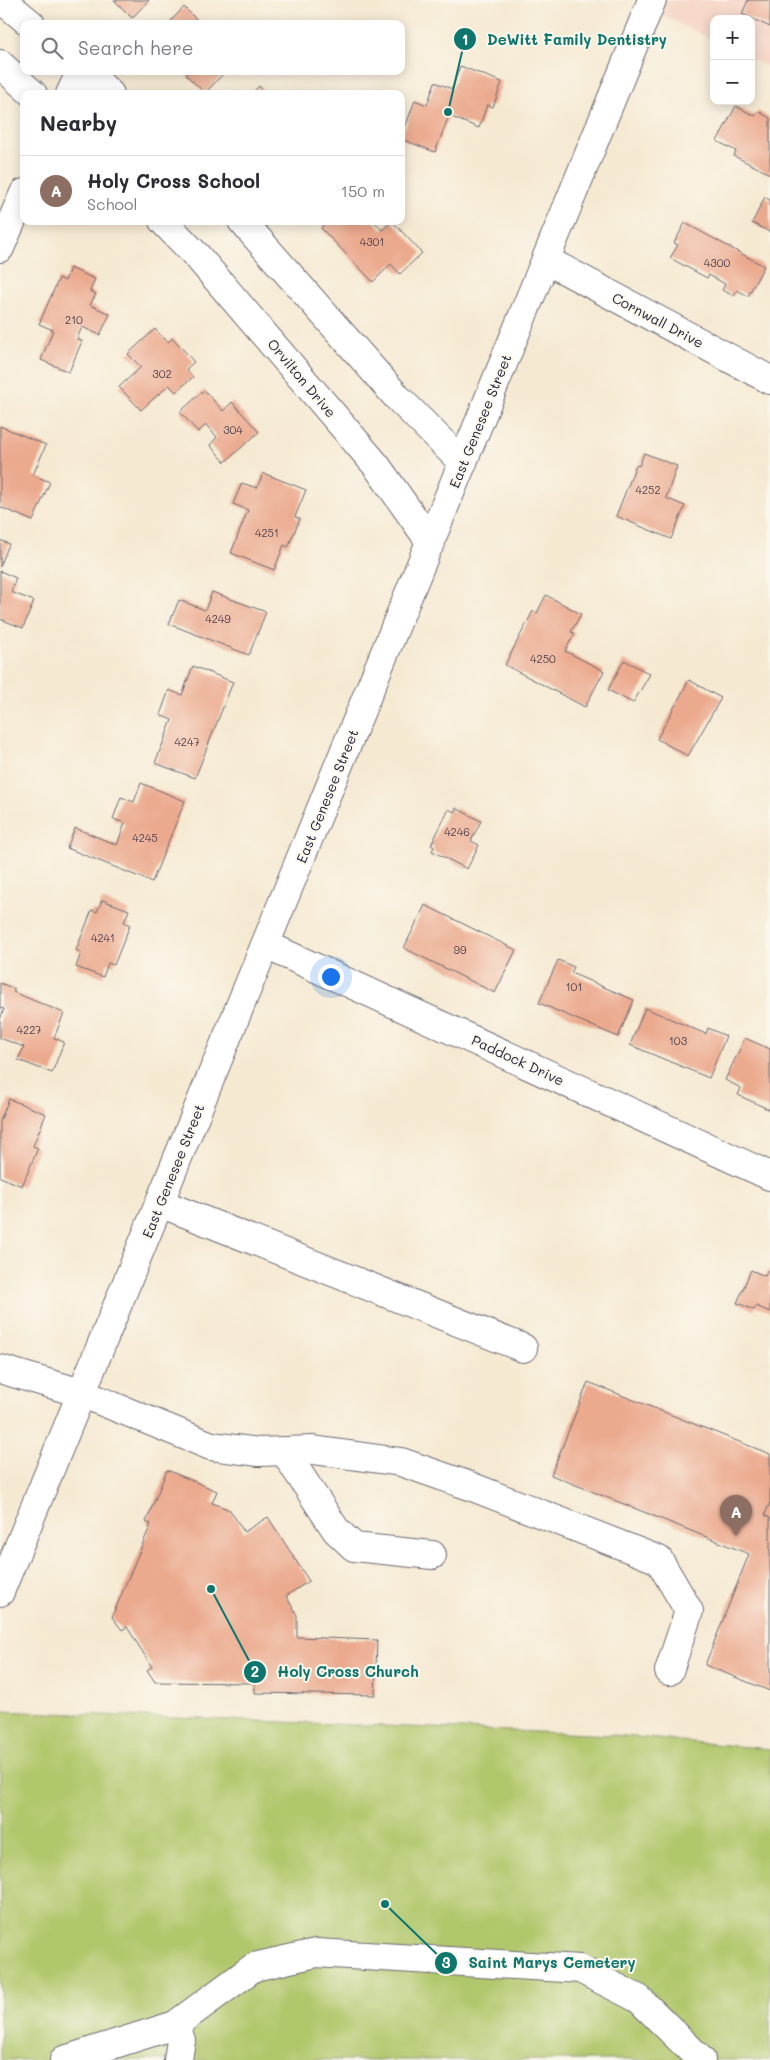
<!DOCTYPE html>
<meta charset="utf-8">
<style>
:root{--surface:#fff;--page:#f2f2f3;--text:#2b2b33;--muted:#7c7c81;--line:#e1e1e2;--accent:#ea580c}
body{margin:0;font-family:Mali,sans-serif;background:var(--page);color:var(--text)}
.controls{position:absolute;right:15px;top:15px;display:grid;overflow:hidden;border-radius:10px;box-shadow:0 2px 12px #0003}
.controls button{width:45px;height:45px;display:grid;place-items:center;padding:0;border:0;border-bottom:1px solid var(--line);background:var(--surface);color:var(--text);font:25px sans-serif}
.you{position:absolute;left:330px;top:976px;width:18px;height:18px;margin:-12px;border:4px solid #fff;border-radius:50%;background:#1a73e8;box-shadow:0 0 0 8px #1a73e833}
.badge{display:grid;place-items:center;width:32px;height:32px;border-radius:50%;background:var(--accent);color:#fff;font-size:16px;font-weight:700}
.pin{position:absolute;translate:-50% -41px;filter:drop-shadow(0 1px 2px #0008)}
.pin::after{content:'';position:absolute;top:26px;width:18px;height:15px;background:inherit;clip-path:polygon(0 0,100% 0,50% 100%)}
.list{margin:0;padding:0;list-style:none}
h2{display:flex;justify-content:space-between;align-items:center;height:65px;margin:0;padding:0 20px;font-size:21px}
h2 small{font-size:16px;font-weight:400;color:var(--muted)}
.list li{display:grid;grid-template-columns:32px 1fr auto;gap:15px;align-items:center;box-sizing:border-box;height:70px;padding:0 20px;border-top:1px solid var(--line)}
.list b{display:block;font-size:19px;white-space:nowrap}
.list p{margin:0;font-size:16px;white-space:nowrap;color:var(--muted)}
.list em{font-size:16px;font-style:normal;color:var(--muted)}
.icon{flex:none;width:28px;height:28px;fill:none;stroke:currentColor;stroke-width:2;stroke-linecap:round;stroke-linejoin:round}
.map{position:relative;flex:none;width:770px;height:2060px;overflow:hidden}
.search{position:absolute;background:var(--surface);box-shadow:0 2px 12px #0003;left:20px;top:20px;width:385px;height:55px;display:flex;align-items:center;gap:12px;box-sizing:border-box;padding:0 18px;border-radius:10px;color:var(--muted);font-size:19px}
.panel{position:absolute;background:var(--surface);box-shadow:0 2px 12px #0003;left:20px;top:90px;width:385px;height:135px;border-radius:10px}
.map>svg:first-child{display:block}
.built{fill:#f5d2c2}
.green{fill:#b1c76c;stroke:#6a7454}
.building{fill:#eba98d}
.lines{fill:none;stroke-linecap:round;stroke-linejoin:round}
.minor-casing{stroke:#6c6870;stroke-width:30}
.major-casing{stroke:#6c6870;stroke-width:30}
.minor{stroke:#fff;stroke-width:28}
.major{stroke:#fff;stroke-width:28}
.labels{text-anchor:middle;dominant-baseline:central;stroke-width:4;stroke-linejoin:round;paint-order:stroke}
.number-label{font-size:11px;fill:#544450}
.street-label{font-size:14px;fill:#22223b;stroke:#fbf7ec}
.leader{fill:none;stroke:#0f766e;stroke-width:2}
.callout-dot{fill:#0f766e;stroke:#fbf7ec;stroke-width:2}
.mark-label{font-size:15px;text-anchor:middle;font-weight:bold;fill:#fff}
.callout-label{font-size:15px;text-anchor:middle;font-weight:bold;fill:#0f766e;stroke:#fbf7ec;stroke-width:4;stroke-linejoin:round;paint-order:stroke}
</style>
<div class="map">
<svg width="770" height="2060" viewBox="0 0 770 2060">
<rect width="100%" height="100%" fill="#fbf7ec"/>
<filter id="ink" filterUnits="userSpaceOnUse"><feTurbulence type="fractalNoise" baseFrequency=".02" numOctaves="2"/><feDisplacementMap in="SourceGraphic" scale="10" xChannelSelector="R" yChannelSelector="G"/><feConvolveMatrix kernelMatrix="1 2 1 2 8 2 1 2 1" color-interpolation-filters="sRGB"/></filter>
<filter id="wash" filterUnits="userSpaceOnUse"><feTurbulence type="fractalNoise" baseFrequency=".0096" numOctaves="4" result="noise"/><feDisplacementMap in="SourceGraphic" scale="20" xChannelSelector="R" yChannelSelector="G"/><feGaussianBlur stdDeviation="1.12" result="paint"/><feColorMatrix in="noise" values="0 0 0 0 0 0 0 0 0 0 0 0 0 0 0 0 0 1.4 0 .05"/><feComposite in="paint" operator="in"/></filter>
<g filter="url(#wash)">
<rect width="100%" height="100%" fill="#f5e9d2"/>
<path class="built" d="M652 0H770V68L751 59V19H714V40L648 9Z"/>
<path class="green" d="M0 1711 613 1735 770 1749V2060H0Z"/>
<g id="blocks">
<g class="building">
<path d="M114 0H149L132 18Z"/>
<path d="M748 0H770V27L742 14Z"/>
<path d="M184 7 201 24H168Z"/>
<path d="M460 66 502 82 493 107 487 105 479 128 449 116 435 152 401 139 415 100 427 105 435 82 452 89Z"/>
<path d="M190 71H226L205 93 186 75Z"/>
<path d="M259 86 267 94H251Z"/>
<path d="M736 106 755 116 758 111 770 118V174L734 156 736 151 717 141Z"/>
<path d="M765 197 770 200V232L752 223Z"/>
<path d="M324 221H374L382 230 392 221 422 253 400 274 391 264 373 282 321 228 326 223Z"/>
<path d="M685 223 764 266 748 296 737 290 734 296 722 290 725 284 709 275 707 278 670 258 678 245 674 243Z"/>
<path d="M70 268 95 279 90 291 96 294 90 305 110 314 100 335 82 327 77 339 82 341 69 372 41 360 53 330 39 324 59 278 65 281Z"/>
<path d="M155 329 168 342 173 338 194 362 186 369 193 377 176 392 169 385 141 410 119 387 141 367 128 354Z"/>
<path d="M204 390 223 411 232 402 259 432 225 462 210 445 217 437 206 425 198 432 180 412Z"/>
<path d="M0 426 46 445 33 475 50 482 33 521 0 507Z"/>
<path d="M644 453 677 466 666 498 685 506 671 539 616 516 636 465 639 466Z"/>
<path d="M263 473 306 490 295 517 300 519 288 547 284 545 274 570 231 553 248 510 233 504 242 483 257 488Z"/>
<path d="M0 540 9 544 0 567Z"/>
<path d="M0 571 16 578 11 592 34 601 23 628 0 619Z"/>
<path d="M212 592 266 612 249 655 169 624 179 600 205 610Z"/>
<path d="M546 595 581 614 571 632 575 633 565 651 604 671 585 707 505 665 533 611 537 613Z"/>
<path d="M624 660 650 674 633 703 608 690Z"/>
<path d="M193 666 233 682 195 778 155 763 172 720 160 715 169 690 182 695Z"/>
<path d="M689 680 721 698 688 756 657 739Z"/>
<path d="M141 783 185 801 152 882 67 848 75 828 117 845 125 823 113 819 121 797 134 802Z"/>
<path d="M456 808 481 821 471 841 479 845 467 869 432 851 434 847 431 845 449 809 454 812Z"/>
<path d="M102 900 129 910 124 922 130 925 114 965 108 963 103 977 76 967 81 953 76 950 92 910 97 912Z"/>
<path d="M425 905 516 950 495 993 404 948Z"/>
<path d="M558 960 574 967 571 973 634 1000 618 1037 539 1003Z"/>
<path d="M0 983 15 989 13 992 64 1013 54 1038 64 1042 52 1073 18 1060 24 1047 0 1038V1020L4 1009 0 1008Z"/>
<path d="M645 1008 706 1034 708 1028 726 1036 709 1078 630 1045Z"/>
<path d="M745 1038 770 1049V1110L738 1095 741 1088 725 1080Z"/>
<path d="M9 1099 46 1114 33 1146 38 1148 22 1186 0 1177V1121Z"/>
<path d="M751 1270 765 1276 768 1270 770 1271V1312L756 1306 754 1310 737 1303Z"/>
<path d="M588 1382 770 1454V1502L765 1515 770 1518V1691L705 1665 749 1554 551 1475Z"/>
<path d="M167 1470 217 1491 212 1503 230 1510 244 1532 268 1517 309 1581 286 1596 297 1615V1637L377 1640 375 1695 255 1693V1683L155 1682 147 1670 152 1667 127 1627 122 1630 112 1617 151 1524 146 1522Z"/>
</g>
</g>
</g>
<g filter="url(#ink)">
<use href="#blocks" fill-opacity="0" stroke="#6c6870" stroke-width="1"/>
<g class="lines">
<g class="minor-casing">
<g id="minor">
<path d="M2 0 31 24"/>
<path d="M0 64 33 94"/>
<path d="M86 71 110 94"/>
<path d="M70 94 81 71"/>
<path d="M163 221 197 256 376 465 431 543"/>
<path d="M242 221 397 397 463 463"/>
<path d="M0 248 24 193"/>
<path d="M546 260 770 380"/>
<path d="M266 945 770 1176"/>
<path d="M160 1203 523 1348"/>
<path d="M0 1369 81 1393 211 1446 259 1452 313 1450 401 1462 470 1486 659 1560 689 1611 669 1671"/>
<path d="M284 1451 336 1530 354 1547 432 1555"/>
<path d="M175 2025 181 2040 178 2060"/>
<path d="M64 2060 175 2025 254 1967 316 1953 580 1969 639 1999 701 2060"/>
</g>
</g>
<g class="major-casing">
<path id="major" d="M0 1592 652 0"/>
</g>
<use href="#minor" class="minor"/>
<use href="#major" class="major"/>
</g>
</g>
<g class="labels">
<g class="number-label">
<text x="372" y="241">4301</text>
<text x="717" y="262">4300</text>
<text x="74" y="319">210</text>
<text x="162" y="373">302</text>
<text x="233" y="429">304</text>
<text x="648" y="489">4252</text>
<text x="267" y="532">4251</text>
<text x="218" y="618">4249</text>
<text x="543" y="658">4250</text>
<text x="187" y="741">4247</text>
<text x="457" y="831">4246</text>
<text x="145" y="837">4245</text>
<text x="103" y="937">4241</text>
<text x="460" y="949">99</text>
<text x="574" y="986">101</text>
<text x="29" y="1029">4227</text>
<text x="678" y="1040">103</text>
</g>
<g class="street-label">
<text transform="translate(658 320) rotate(28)">Cornwall Drive</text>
<text transform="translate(302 378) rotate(50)">Orvilton Drive</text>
<text transform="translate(480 421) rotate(-68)">East Genesee Street</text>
<text transform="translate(327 796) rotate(-68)">East Genesee Street</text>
<text transform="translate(518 1060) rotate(25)">Paddock Drive</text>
<text transform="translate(173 1171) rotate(-68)">East Genesee Street</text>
</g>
</g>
<path class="leader" d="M448 112L465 39M211 1589L255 1672M385 1904L446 1963"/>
<g class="callout-dot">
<circle cx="448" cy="112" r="5"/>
<circle cx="211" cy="1589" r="5"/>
<circle cx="385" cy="1904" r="5"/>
<circle cx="465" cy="39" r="12"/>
<circle cx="255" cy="1672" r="12"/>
<circle cx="446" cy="1963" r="12"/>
</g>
<g class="mark-label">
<text x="465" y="45">1</text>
<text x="255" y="1677">2</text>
<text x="446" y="1968">3</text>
</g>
<g class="callout-label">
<text x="577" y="45">DeWitt Family Dentistry</text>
<text x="348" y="1677">Holy Cross Church</text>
<text x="552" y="1968">Saint Marys Cemetery</text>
</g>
</svg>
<div class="controls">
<button>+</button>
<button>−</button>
</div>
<div class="you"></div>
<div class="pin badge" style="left:736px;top:1536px;background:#8d6e63">A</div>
<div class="search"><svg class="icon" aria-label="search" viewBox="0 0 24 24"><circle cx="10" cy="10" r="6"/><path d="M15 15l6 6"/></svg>Search here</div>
<section class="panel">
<h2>Nearby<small></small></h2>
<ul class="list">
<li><span class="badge" style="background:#8d6e63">A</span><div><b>Holy Cross School</b><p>School</p></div><em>150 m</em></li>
</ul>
</section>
</div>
